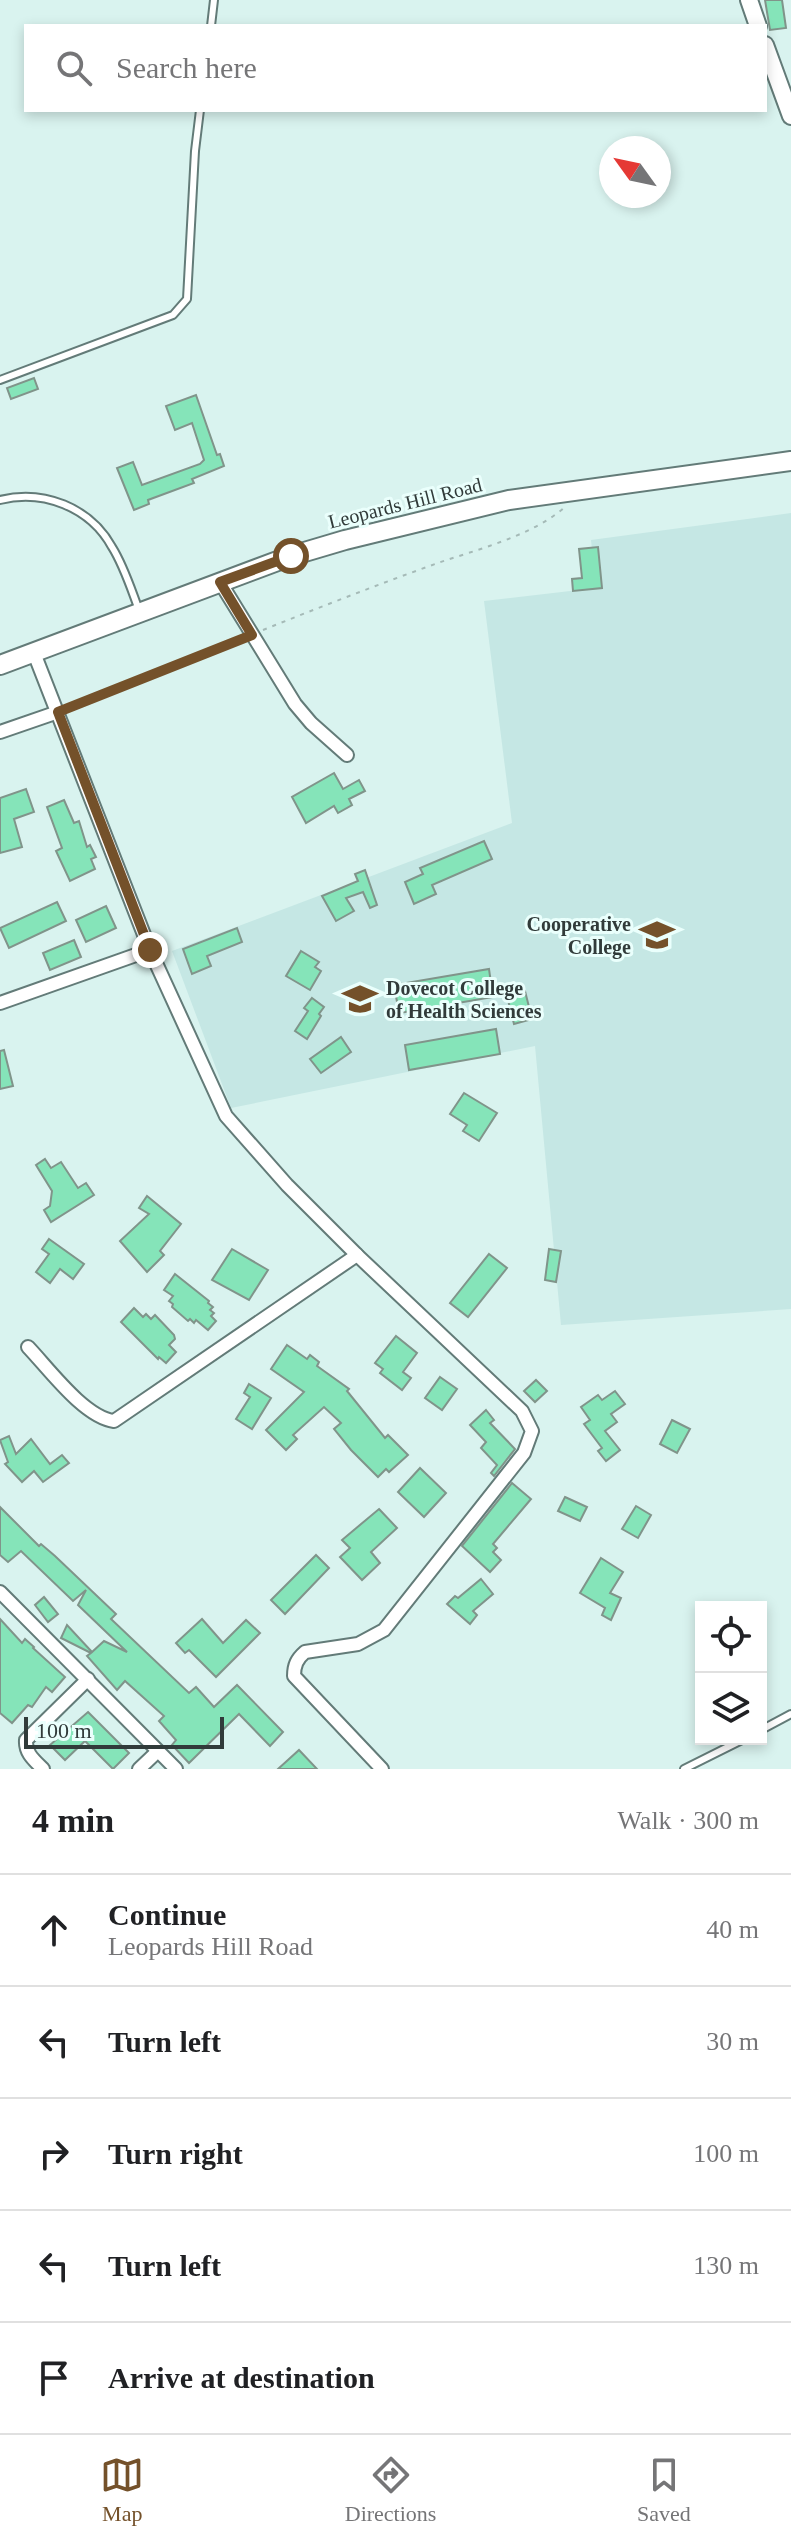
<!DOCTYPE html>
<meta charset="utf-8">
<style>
:root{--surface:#fff;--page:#f2f2f2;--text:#202124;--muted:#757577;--line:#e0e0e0;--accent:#74512a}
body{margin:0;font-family:Georgia,serif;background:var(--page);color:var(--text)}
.controls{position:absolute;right:24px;bottom:24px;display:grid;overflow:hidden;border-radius:0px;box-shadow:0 4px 12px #0003}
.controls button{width:72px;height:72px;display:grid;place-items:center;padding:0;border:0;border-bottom:2px solid var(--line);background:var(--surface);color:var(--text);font:40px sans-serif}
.compass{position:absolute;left:599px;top:136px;width:72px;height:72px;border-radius:50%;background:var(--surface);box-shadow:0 4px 12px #0003;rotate:303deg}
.scale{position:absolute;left:24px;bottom:20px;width:200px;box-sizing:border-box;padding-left:8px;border:4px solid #313b3a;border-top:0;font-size:22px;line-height:28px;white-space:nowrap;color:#313b3a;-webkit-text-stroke:6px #eafffc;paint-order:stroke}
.stop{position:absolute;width:24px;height:24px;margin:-18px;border:6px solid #74512a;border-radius:50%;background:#fff}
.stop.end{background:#74512a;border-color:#fff;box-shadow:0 2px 8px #0008}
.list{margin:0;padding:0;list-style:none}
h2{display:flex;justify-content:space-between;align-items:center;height:104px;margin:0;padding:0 32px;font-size:34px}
h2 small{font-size:26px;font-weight:400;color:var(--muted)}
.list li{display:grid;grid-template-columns:52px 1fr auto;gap:24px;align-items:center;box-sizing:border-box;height:112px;padding:0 32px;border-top:2px solid var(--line)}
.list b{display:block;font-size:30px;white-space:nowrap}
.list p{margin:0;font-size:26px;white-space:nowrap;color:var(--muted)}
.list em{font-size:26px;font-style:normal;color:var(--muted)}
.icon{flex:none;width:44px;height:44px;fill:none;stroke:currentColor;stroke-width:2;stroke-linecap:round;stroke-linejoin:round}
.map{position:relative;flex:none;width:791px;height:1769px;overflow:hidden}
.search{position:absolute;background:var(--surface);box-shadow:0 4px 12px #0003;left:24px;right:24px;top:24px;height:88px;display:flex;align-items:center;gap:20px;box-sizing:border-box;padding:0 28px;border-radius:0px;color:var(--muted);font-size:30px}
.sheet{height:664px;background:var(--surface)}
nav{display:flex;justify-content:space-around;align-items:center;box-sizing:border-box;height:112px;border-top:2px solid var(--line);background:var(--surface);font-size:22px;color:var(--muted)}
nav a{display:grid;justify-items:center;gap:4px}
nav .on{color:var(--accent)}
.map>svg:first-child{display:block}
.built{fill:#c5e7e4}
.building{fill:#85e4b9;stroke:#80948a;stroke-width:2}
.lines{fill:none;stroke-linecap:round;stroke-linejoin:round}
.service-casing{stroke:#637b78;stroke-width:10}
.minor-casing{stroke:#637b78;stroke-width:16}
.tertiary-casing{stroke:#637b78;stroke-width:20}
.secondary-casing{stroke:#637b78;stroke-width:22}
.path{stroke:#a5bab7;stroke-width:2;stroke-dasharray:4 6;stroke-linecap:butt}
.service{stroke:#fff;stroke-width:6}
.minor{stroke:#fff;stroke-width:12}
.tertiary{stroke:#fff;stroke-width:16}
.secondary{stroke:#fff;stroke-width:18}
.route{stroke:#74512a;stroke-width:10}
.labels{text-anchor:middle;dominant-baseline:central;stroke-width:6;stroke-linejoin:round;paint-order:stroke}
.street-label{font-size:20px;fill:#313b3a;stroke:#eafffc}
.poi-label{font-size:20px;font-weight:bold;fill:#313b3a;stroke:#eafffc;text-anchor:end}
</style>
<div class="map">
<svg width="791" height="1769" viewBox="0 0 791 1769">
<rect width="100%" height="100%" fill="#d9f3ef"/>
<path class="built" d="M791 513V1309L561 1325 535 1046 231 1108 172 951 512 823 484 601 596 588 591 540Z"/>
<g class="building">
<path d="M765 0H782L786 28 770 30Z"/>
<path d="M34 378 38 389 11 399 7 388Z"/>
<path d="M196 395 217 455 220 454 224 466 192 479 194 483 148 500 149 504 134 510 117 468 133 462 142 485 200 464 204 460 192 423 175 430 166 406Z"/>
<path d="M598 547 602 588 573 591 572 579 582 578 579 549Z"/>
<path d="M334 773 343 789 359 780 365 791 349 799 352 805 338 813 334 806 306 823 292 797Z"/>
<path d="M26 789 34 812 14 819 22 847 0 853V798Z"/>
<path d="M64 800 74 823 79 821 87 847 90 845 96 857 91 859 95 869 70 881 56 851 62 848 47 807Z"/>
<path d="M484 841 492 859 432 885 436 894 414 904 405 882 423 874 420 868Z"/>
<path d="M365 870 377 905 370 908 363 892 346 898 354 911 336 921 322 896 358 881 355 874Z"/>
<path d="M57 902 66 921 9 948 0 928Z"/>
<path d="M106 906 116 928 86 942 76 920Z"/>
<path d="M237 928 242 942 207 956 211 966 192 974 183 949Z"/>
<path d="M74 940 81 957 50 970 43 953Z"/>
<path d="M301 951 319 962 315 967 321 971 310 990 286 976Z"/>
<path d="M489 969 493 997 399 1013 394 985Z"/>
<path d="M525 991 532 1019 514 1024 507 996Z"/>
<path d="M312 998 324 1007 319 1014 321 1016 307 1039 295 1031 308 1011 304 1008Z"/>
<path d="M496 1029 500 1054 409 1070 405 1045Z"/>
<path d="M341 1037 351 1052 321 1073 310 1059Z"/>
<path d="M4 1050 13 1086 0 1089V1051Z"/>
<path d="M464 1093 497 1113 479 1141 463 1131 467 1125 450 1114Z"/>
<path d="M45 1159 51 1168 61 1162 78 1188 86 1183 94 1195 51 1222 44 1210 50 1206 52 1191 36 1165Z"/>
<path d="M147 1196 181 1224 160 1251 164 1255 147 1272 120 1241 149 1214 139 1208Z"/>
<path d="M49 1239 84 1264 73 1279 60 1269 50 1283 36 1272 49 1254 42 1249Z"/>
<path d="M232 1249 268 1270 249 1300 212 1280Z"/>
<path d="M549 1249 561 1251 556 1282 545 1280Z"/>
<path d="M489 1254 507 1268 468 1317 450 1303Z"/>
<path d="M175 1274 209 1301 208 1303 213 1307 210 1310 214 1313 211 1316 216 1321 208 1330 196 1320 194 1323 190 1319 188 1321 172 1307 173 1304 169 1301 173 1296 164 1290Z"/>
<path d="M134 1308 143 1317 146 1314 151 1319 155 1315 174 1335 175 1339 169 1345 176 1352 166 1363 159 1357 158 1359 121 1322Z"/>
<path d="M396 1336 417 1353 403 1372 411 1378 402 1390 380 1373 383 1369 375 1363Z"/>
<path d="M287 1345 307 1359 310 1355 319 1362 317 1366 349 1389 347 1391 385 1438 388 1435 408 1455 389 1472 386 1469 378 1477 351 1450 334 1429 341 1423 324 1407 293 1435 297 1439 286 1450 266 1430 304 1392 271 1369Z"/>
<path d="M440 1377 457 1389 442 1410 425 1398Z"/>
<path d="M536 1380 547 1391 535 1402 524 1391Z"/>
<path d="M249 1384 271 1398 252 1429 236 1419 250 1397 244 1393Z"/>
<path d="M615 1391 625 1404 611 1414 617 1422 605 1431 620 1450 606 1461 598 1451 602 1448 584 1424 590 1420 581 1407 598 1395 602 1400Z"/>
<path d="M486 1410 494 1420 490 1423 515 1449 494 1476 491 1473 497 1465 481 1448 486 1442 470 1425Z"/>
<path d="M672 1420 690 1429 677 1453 660 1444Z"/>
<path d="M9 1436 16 1454 31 1439 50 1464 62 1455 69 1463 43 1482 34 1471 22 1482 5 1464 8 1462 0 1440Z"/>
<path d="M420 1468 446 1493 424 1517 398 1492Z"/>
<path d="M512 1483 531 1499 493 1544 497 1548 493 1552 501 1560 490 1572 462 1546Z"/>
<path d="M565 1497 587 1507 580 1521 558 1511Z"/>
<path d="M636 1506 651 1515 638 1538 622 1529Z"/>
<path d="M0 1507 39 1546 41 1544 55 1556 116 1614 111 1619 189 1693 196 1687 214 1707 237 1685 283 1732 270 1746 239 1714 189 1763 172 1745 176 1740 159 1721 164 1716 125 1681 117 1690 87 1656 91 1653 61 1638 67 1625 92 1652 104 1641 127 1652 78 1605 86 1590 73 1601 21 1551 8 1562 0 1555Z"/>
<path d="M379 1509 397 1528 371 1552 380 1563 362 1580 340 1557 350 1548 342 1540Z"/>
<path d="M316 1555 329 1568 285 1614 271 1600Z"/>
<path d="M601 1558 623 1572 610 1593 621 1598 611 1620 602 1615 605 1608 580 1593Z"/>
<path d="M481 1579 493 1594 473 1611 477 1615 470 1624 447 1604 455 1596 458 1598Z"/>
<path d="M44 1597 58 1614 48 1622 35 1605Z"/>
<path d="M0 1619 22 1643 25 1639 34 1647 33 1648 65 1677 52 1692 46 1687 32 1707 28 1705 12 1723 0 1713Z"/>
<path d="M202 1619 223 1643 246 1620 260 1633 216 1677 189 1650 185 1653 176 1643Z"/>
<path d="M88 1712 129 1753 113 1769 85 1741 65 1760 50 1745Z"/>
<path d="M299 1750 317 1769H278Z"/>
</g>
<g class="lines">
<g class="service-casing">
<g id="service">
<path d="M211 26 214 0"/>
<path d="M0 380 173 315 187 299 195 151 200 110"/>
<path d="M0 500C43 489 90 507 112 547 124 566 131 589 139 610"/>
<path d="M761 1730 791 1714"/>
<path d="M684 1769 744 1739"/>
</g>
</g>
<g class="minor-casing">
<g id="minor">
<path d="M220 582 295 704 311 723 347 755"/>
<path d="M34 653 150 950 226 1116 287 1185 357 1255 522 1411 532 1431 524 1453 384 1630 358 1644 305 1652C297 1659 294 1665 294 1676L382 1769"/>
<path d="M0 732 58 712"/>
<path d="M0 1003 150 950"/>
<path d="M28 1347C49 1369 84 1417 114 1421L357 1255"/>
<path d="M0 1592 176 1769"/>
<path d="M43 1769C34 1760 25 1753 26 1740L88 1679"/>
<path d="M139 1769 158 1751"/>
</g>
</g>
<g class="tertiary-casing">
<g id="tertiary">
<path d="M749 0 758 26"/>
<path d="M765 45 791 116"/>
</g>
</g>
<g class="secondary-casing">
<path id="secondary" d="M0 665 291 556 345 540 509 500 791 461"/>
</g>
<g class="path">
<path d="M263 630C320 607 377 585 435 564 478 549 529 537 564 508"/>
<path d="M70 707 239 640"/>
</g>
<use href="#service" class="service"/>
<use href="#minor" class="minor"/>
<use href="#tertiary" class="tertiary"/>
<use href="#secondary" class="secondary"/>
</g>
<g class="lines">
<path class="route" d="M150 950 58 712 252 635 220 582 291 556"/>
</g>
<defs>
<g id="university-bare" transform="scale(2.76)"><path d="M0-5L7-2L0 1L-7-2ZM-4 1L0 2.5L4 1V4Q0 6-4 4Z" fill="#74512a" stroke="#eafffc" stroke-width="2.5" paint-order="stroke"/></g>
</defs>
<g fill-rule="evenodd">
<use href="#university-bare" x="657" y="935"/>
<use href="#university-bare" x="360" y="999"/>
</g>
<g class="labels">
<g class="street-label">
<text transform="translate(405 503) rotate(-14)">Leopards Hill Road</text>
</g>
<g class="poi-label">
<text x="631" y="924">Cooperative<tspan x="631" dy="23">College</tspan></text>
<text x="386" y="988" text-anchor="start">Dovecot College<tspan x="386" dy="23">of Health Sciences</tspan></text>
</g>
</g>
</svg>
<div class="controls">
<button><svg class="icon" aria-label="locate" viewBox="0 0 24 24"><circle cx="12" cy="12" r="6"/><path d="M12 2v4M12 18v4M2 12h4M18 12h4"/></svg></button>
<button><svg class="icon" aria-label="layers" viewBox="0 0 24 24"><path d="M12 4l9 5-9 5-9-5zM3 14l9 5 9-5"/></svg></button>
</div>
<svg class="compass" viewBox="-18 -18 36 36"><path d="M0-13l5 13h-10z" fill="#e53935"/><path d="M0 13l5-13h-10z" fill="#757577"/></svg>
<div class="scale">100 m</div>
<div class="stop" style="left:291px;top:556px"></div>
<div class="stop end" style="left:150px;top:950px"></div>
<div class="search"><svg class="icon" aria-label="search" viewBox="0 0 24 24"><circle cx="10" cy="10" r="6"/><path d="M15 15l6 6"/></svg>Search here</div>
</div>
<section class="sheet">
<h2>4 min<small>Walk · 300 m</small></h2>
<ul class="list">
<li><svg class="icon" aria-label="ahead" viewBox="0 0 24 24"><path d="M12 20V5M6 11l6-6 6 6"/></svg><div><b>Continue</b><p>Leopards Hill Road</p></div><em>40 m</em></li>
<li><svg class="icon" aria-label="left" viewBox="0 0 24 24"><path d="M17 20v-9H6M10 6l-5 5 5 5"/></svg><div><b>Turn left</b></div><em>30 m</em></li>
<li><svg class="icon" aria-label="right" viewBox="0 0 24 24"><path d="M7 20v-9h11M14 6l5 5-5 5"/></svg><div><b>Turn right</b></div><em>100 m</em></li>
<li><svg class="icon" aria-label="left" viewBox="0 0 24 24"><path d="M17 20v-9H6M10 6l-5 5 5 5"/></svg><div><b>Turn left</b></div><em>130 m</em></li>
<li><svg class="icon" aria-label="arrive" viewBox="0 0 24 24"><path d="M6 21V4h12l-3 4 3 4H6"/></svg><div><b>Arrive at destination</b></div></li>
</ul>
</section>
<nav>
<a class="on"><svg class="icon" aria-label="map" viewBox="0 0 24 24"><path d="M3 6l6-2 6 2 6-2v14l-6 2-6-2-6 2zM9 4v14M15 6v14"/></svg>Map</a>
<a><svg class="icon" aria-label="directions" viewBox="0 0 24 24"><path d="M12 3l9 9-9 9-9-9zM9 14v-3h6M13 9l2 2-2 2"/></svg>Directions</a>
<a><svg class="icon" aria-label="saved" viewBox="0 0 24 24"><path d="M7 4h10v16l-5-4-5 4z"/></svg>Saved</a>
</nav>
